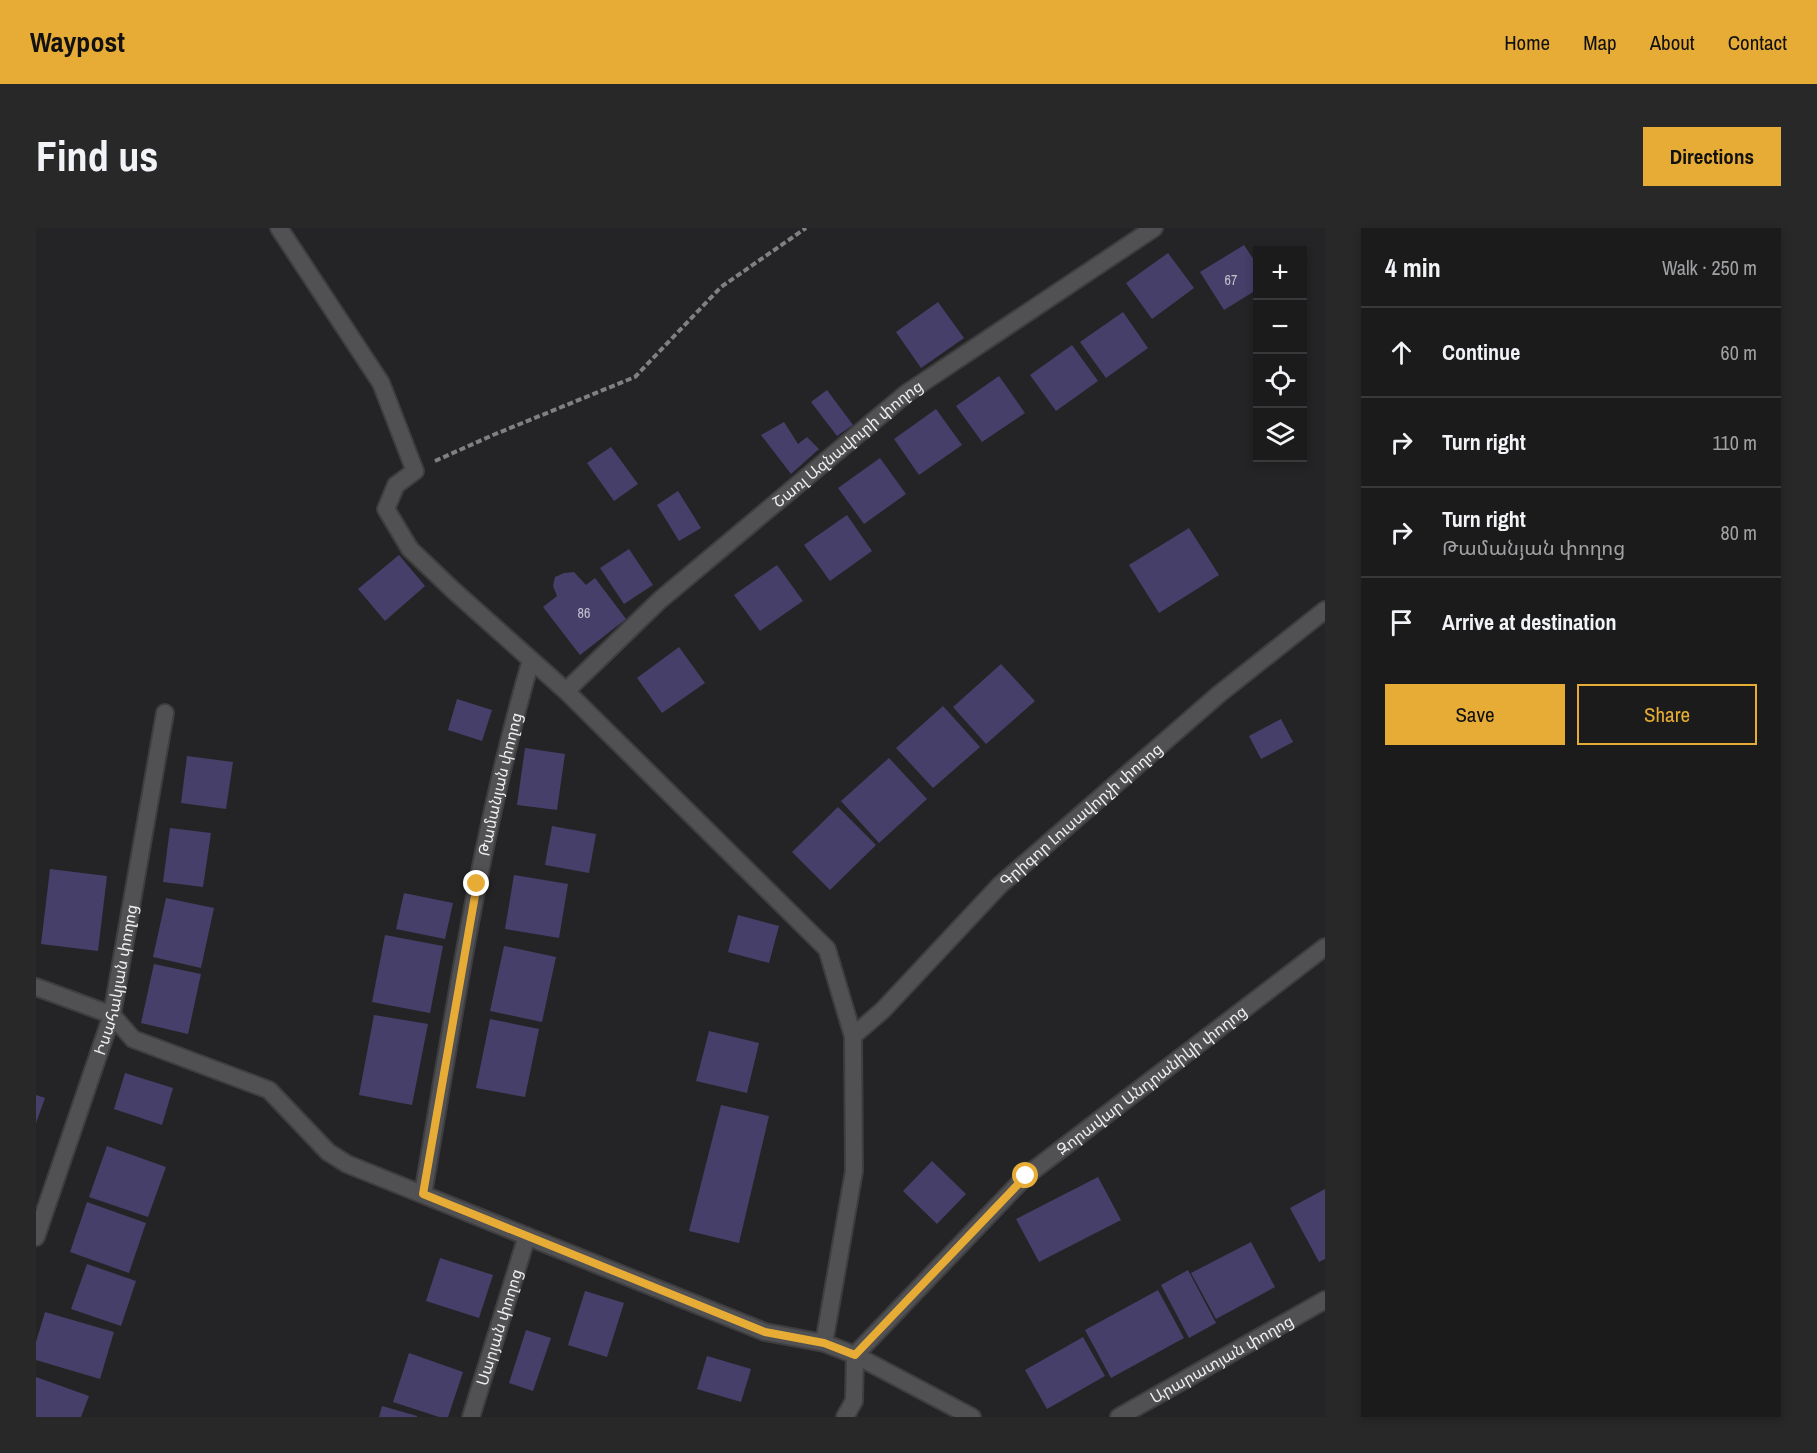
<!DOCTYPE html>
<meta charset="utf-8">
<style>
:root{--surface:#1b1b1c;--page:#282829;--text:#f1f3f6;--muted:#a0a1a3;--line:#39393b;--accent:#e7ac36}
body{margin:0;font-family:"Archivo Narrow","Noto Sans Armenian",sans-serif;background:var(--page);color:var(--text)}
.controls{position:absolute;right:18px;top:18px;display:grid;overflow:hidden;border-radius:0px;box-shadow:0 3px 9px #0003}
.controls button{width:54px;height:54px;display:grid;place-items:center;padding:0;border:0;border-bottom:2px solid var(--line);background:var(--surface);color:var(--text);font:30px sans-serif}
.stop{position:absolute;width:18px;height:18px;margin:-14px;border:4px solid #e7ac36;border-radius:50%;background:#fff}
.stop.end{background:#e7ac36;border-color:#fff;box-shadow:0 2px 6px #0008}
.list{margin:0;padding:0;list-style:none}
h2{display:flex;justify-content:space-between;align-items:center;height:78px;margin:0;padding:0 24px;font-size:26px}
h2 small{font-size:20px;font-weight:400;color:var(--muted)}
.list li{display:grid;grid-template-columns:39px 1fr auto;gap:18px;align-items:center;box-sizing:border-box;height:90px;padding:0 24px;border-top:2px solid var(--line)}
.list b{display:block;font-size:22px;white-space:nowrap}
.list p{margin:0;font-size:20px;white-space:nowrap;color:var(--muted)}
.list em{font-size:20px;font-style:normal;color:var(--muted)}
.actions{display:flex;gap:12px;padding:18px 24px}
.actions a{flex:1;padding:14px 0;border:2px solid var(--accent);border-radius:0px;text-align:center;font-size:21px;color:var(--accent)}
.actions .main{background:var(--accent);color:#111}
.icon{flex:none;width:33px;height:33px;fill:none;stroke:currentColor;stroke-width:2;stroke-linecap:round;stroke-linejoin:round}
.map{position:relative;flex:none;width:1289px;height:1189px;overflow:hidden;border-radius:0px}
header{display:flex;align-items:center;gap:36px;box-sizing:border-box;height:84px;padding:0 30px;background:var(--accent);color:#111}
header strong{font-size:28px}
nav{display:flex;gap:33px;margin-inline-start:auto;font-size:21px}
.intro{display:flex;align-items:center;justify-content:space-between;box-sizing:border-box;height:144px;padding:0 36px}
h1{margin:0;font-size:42px}
.button{padding:15px 27px;border-radius:0px;background:var(--accent);color:#111;font-size:21px;font-weight:700}
main{display:flex;gap:36px;padding:0 36px}
aside{flex:1;background:var(--surface);border-radius:0px;box-shadow:0 3px 9px #0003}
.map>svg:first-child{display:block}
.building{fill:#453f69}
.lines{fill:none;stroke-linecap:round;stroke-linejoin:round}
.minor-casing{stroke:#3e3e40;stroke-width:20}
.path{stroke:#808082;stroke-width:4;stroke-dasharray:6 3;stroke-linecap:butt}
.minor{stroke:#515053;stroke-width:16}
.route{stroke:#e7ac36;stroke-width:8}
.labels{text-anchor:middle;dominant-baseline:central;stroke-width:4.5;stroke-linejoin:round;paint-order:stroke}
.number-label{font-size:14px;fill:#c3c2cd}
.street-label{font-size:16px;fill:#ededee;stroke:#0d0d0e}
</style>
<header>
<strong>Waypost</strong>
<nav><a>Home</a><a>Map</a><a>About</a><a>Contact</a></nav>
</header>
<div class="intro"><h1>Find us</h1><a class="button">Directions</a></div>
<main>
<div class="map">
<svg width="1289" height="1189" viewBox="0 0 1289 1189">
<rect width="100%" height="100%" fill="#242426"/>
<g class="building">
<path d="M1208 17 1222 38V61L1188 82 1164 44Z"/>
<path d="M1132 25 1158 60 1116 91 1090 55Z"/>
<path d="M902 74 928 110 885 140 860 104Z"/>
<path d="M1087 84 1112 120 1070 150 1044 114Z"/>
<path d="M1036 117 1062 153 1020 183 994 147Z"/>
<path d="M963 148 989 185 946 214 920 178Z"/>
<path d="M791 162 817 197 801 208 775 174Z"/>
<path d="M900 181 926 217 883 247 858 211Z"/>
<path d="M748 194 762 216 771 209 783 221 755 246 725 207Z"/>
<path d="M575 219 602 256 578 273 551 235Z"/>
<path d="M844 230 870 266 828 296 802 260Z"/>
<path d="M642 263 665 300 643 313 621 277Z"/>
<path d="M811 287 836 323 794 353 768 317Z"/>
<path d="M1153 300 1183 347 1123 385 1093 337Z"/>
<path d="M593 321 617 357 588 376 564 340Z"/>
<path d="M363 327 389 358 349 393 322 361Z"/>
<path d="M741 337 767 373 724 403 698 367Z"/>
<path d="M538 344 550 357 559 350 590 391 544 427 507 379 521 368 517 358 519 349 528 345Z"/>
<path d="M643 419 669 455 626 485 601 450Z"/>
<path d="M965 436 999 473 950 516 917 479Z"/>
<path d="M421 471 456 482 446 513 412 502Z"/>
<path d="M907 478 944 519 897 560 860 520Z"/>
<path d="M1245 491 1257 514 1225 531 1213 508Z"/>
<path d="M489 520 529 526 521 582 481 577Z"/>
<path d="M151 528 197 534 190 581 145 575Z"/>
<path d="M853 530 891 571 843 615 805 573Z"/>
<path d="M802 579 840 617 794 662 756 624Z"/>
<path d="M516 598 560 606 553 645 509 637Z"/>
<path d="M134 600 175 605 167 659 127 654Z"/>
<path d="M14 641 71 648 62 723 5 716Z"/>
<path d="M478 647 532 656 523 710 469 701Z"/>
<path d="M368 665 417 675 409 711 360 701Z"/>
<path d="M130 670 178 680 165 740 117 729Z"/>
<path d="M702 687 743 698 733 735 692 724Z"/>
<path d="M349 707 407 718 394 785 336 774Z"/>
<path d="M468 718 520 729 506 794 454 783Z"/>
<path d="M118 736 165 746 152 806 105 795Z"/>
<path d="M338 787 392 796 376 877 323 867Z"/>
<path d="M454 791 503 801 489 869 440 860Z"/>
<path d="M673 803 723 815 711 865 660 853Z"/>
<path d="M89 845 137 860 126 897 78 881Z"/>
<path d="M0 867 9 870 0 895Z"/>
<path d="M685 877 733 888 703 1015 653 1003Z"/>
<path d="M71 918 130 939 112 989 53 969Z"/>
<path d="M896 933 930 966 901 996 867 963Z"/>
<path d="M1062 949 1085 992 1003 1034 980 991Z"/>
<path d="M1289 961V1031L1283 1034 1254 980Z"/>
<path d="M51 974 110 995 93 1045 34 1024Z"/>
<path d="M1215 1014 1239 1059 1180 1091 1155 1045Z"/>
<path d="M404 1030 457 1047 443 1090 390 1073Z"/>
<path d="M51 1036 100 1053 85 1098 35 1081Z"/>
<path d="M1152 1042 1180 1095 1153 1110 1125 1057Z"/>
<path d="M1122 1062 1148 1110 1075 1150 1049 1102Z"/>
<path d="M549 1063 588 1075 571 1129 532 1117Z"/>
<path d="M9 1084 78 1104 64 1151 0 1132V1114Z"/>
<path d="M490 1102 515 1110 497 1163 473 1155Z"/>
<path d="M1047 1109 1069 1148 1011 1181 989 1142Z"/>
<path d="M373 1125 427 1144 412 1189H403L357 1174Z"/>
<path d="M671 1128 715 1141 705 1174 661 1161Z"/>
<path d="M0 1149 53 1168 45 1189H0Z"/>
<path d="M346 1178 381 1188V1189H343Z"/>
</g>
<g class="lines">
<g class="minor-casing">
<g id="minor">
<path d="M243 0 345 155 379 243 360 257 350 281 374 321 417 362 530 463 791 721 817 808 818 943 788 1115"/>
<path id="s1" d="M530 463 624 372 871 165 1118 0"/>
<path d="M0 759 76 787 97 811 233 862 292 924 311 936 729 1104 788 1115 819 1127 936 1189"/>
<path id="s2" d="M817 808 847 782 964 657 1182 467 1289 382"/>
<path id="s3" d="M387 966C418 787 444 607 495 432"/>
<path id="s4" d="M0 1009 76 787 129 485"/>
<path id="s5" d="M435 1189 491 1008"/>
<path id="s6" d="M809 1189 818 1173 819 1127 990 948 1289 719"/>
<path id="s7" d="M1083 1189 1289 1072"/>
</g>
</g>
<path class="path" d="M399 233 457 207 599 149 685 59 770 0"/>
<use href="#minor" class="minor"/>
</g>
<g class="lines">
<path class="route" d="M441 656 387 966 729 1104 788 1115 819 1127 990 948"/>
</g>
<g class="labels">
<g class="number-label">
<text x="1195" y="52">67</text>
<text x="548" y="385">86</text>
</g>
<g class="street-label">
<text stroke="none"><textPath href="#s1" startOffset="375">Շառլ Ազնավուրի փողոց</textPath></text>
<text stroke="none"><textPath href="#s3" startOffset="417">Թամանյան փողոց</textPath></text>
<text stroke="none"><textPath href="#s2" startOffset="318">Գրիգոր Լուսավորչի փողոց</textPath></text>
<text stroke="none"><textPath href="#s4" startOffset="270">Իսահակյան փողոց</textPath></text>
<text stroke="none"><textPath href="#s6" startOffset="470">Զորավար Անդրանիկի փողոց</textPath></text>
<text stroke="none"><textPath href="#s5" startOffset="94">Սարյան փողոց</textPath></text>
<text stroke="none"><textPath href="#s7" startOffset="118">Արարատյան փողոց</textPath></text>
</g>
</g>
</svg>
<div class="controls">
<button>+</button>
<button>−</button>
<button><svg class="icon" aria-label="locate" viewBox="0 0 24 24"><circle cx="12" cy="12" r="6"/><path d="M12 2v4M12 18v4M2 12h4M18 12h4"/></svg></button>
<button><svg class="icon" aria-label="layers" viewBox="0 0 24 24"><path d="M12 4l9 5-9 5-9-5zM3 14l9 5 9-5"/></svg></button>
</div>
<div class="stop" style="left:990px;top:948px"></div>
<div class="stop end" style="left:441px;top:656px"></div>
</div>
<aside>
<h2>4 min<small>Walk · 250 m</small></h2>
<ul class="list">
<li><svg class="icon" aria-label="ahead" viewBox="0 0 24 24"><path d="M12 20V5M6 11l6-6 6 6"/></svg><div><b>Continue</b></div><em>60 m</em></li>
<li><svg class="icon" aria-label="right" viewBox="0 0 24 24"><path d="M7 20v-9h11M14 6l5 5-5 5"/></svg><div><b>Turn right</b></div><em>110 m</em></li>
<li><svg class="icon" aria-label="right" viewBox="0 0 24 24"><path d="M7 20v-9h11M14 6l5 5-5 5"/></svg><div><b>Turn right</b><p>Թամանյան փողոց</p></div><em>80 m</em></li>
<li><svg class="icon" aria-label="arrive" viewBox="0 0 24 24"><path d="M6 21V4h12l-3 4 3 4H6"/></svg><div><b>Arrive at destination</b></div></li>
</ul>
<div class="actions"><a class="main">Save</a><a>Share</a></div>
</aside>
</main>
